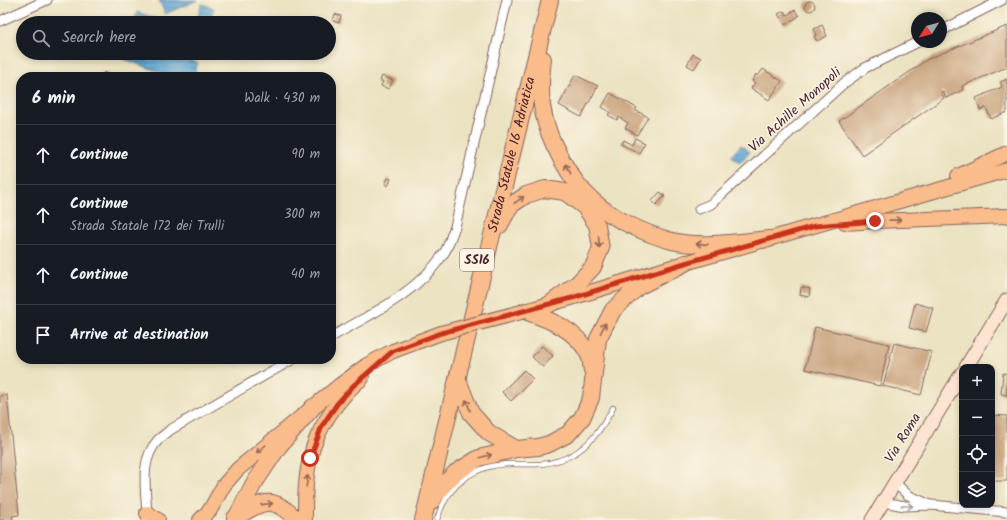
<!DOCTYPE html>
<meta charset="utf-8">
<style>
:root{--surface:#171b24;--page:#242831;--text:#f1f3f6;--muted:#9ea1a6;--line:#363941}
body{margin:0;font-family:Kalam,sans-serif;background:var(--page);color:var(--text)}
.controls{position:absolute;right:12px;bottom:12px;display:grid;overflow:hidden;border-radius:8px;box-shadow:0 2px 6px #0003}
.controls button{width:36px;height:36px;display:grid;place-items:center;padding:0;border:0;border-bottom:1px solid var(--line);background:var(--surface);color:var(--text);font:20px sans-serif}
.compass{position:absolute;left:911px;top:12px;width:36px;height:36px;border-radius:50%;background:var(--surface);box-shadow:0 2px 6px #0003;rotate:233deg}
.stop{position:absolute;width:12px;height:12px;margin:-9px;border:3px solid #c8321e;border-radius:50%;background:#fff}
.stop.end{background:#c8321e;border-color:#fff;box-shadow:0 1px 4px #0008}
.list{margin:0;padding:0;list-style:none}
h2{display:flex;justify-content:space-between;align-items:center;height:52px;margin:0;padding:0 16px;font-size:17px}
h2 small{font-size:13px;font-weight:400;color:var(--muted)}
.list li{display:grid;grid-template-columns:26px 1fr auto;gap:12px;align-items:center;box-sizing:border-box;height:60px;padding:0 16px;border-top:1px solid var(--line)}
.list b{display:block;font-size:15px;white-space:nowrap}
.list p{margin:0;font-size:13px;white-space:nowrap;color:var(--muted)}
.list em{font-size:13px;font-style:normal;color:var(--muted)}
.icon{flex:none;width:22px;height:22px;fill:none;stroke:currentColor;stroke-width:2;stroke-linecap:round;stroke-linejoin:round}
.map{position:relative;flex:none;width:1007px;height:520px;overflow:hidden}
.search{position:absolute;background:var(--surface);box-shadow:0 2px 6px #0003;left:16px;top:16px;width:320px;height:44px;display:flex;align-items:center;gap:10px;box-sizing:border-box;padding:0 14px;border-radius:22px;color:var(--muted);font-size:15px}
.panel{position:absolute;background:var(--surface);box-shadow:0 2px 6px #0003;left:16px;top:72px;width:320px;height:292px;border-radius:16px}
.map>svg:first-child{display:block}
.water{fill:url(#water-rules);stroke:#546480}
.building{fill:#c7a07a}
.lines{fill:none;stroke-linecap:round;stroke-linejoin:round}
.lane-casing{stroke:#826360;stroke-width:6}
.street-casing{stroke:#826360;stroke-width:11}
.secondary-casing{stroke:#826360;stroke-width:15}
.primary-casing{stroke:#826360;stroke-width:16}
.highway-casing{stroke:#826360;stroke-width:18}
.lane{stroke:#fff;stroke-width:4.5}
.street{stroke:#fff;stroke-width:9}
.secondary{stroke:#fde4d0;stroke-width:13}
.primary{stroke:#f9bc8a;stroke-width:14}
.highway{stroke:#f9bc8a;stroke-width:16}
.primary-bridge-casing{stroke:#826360;stroke-width:16;stroke-linecap:butt}
.primary-bridge{stroke:#f9bc8a;stroke-width:14}
.oneway{stroke:#996656}
.oneway2{stroke:#ae9aa0}
.route{stroke:#c8321e;stroke-width:5}
.labels{text-anchor:middle;dominant-baseline:central;stroke-width:3;stroke-linejoin:round;paint-order:stroke}
.shield{fill:#fcf5e5;stroke:#7f5f63;stroke-width:1}
.shield-label{font-size:13px;font-weight:bold;fill:#4a1f2b}
.street-label{font-size:14px;fill:#4a1f2b;stroke:#fcf5e5}
</style>
<div class="map">
<svg width="1007" height="520" viewBox="0 0 1007 520">
<defs>
<pattern id="water-rules" width="6" height="5" patternUnits="userSpaceOnUse"><rect width="6" height="5" fill="#5fa8d6"/><path d="M0 2.5h6" fill="none" stroke="#5088ae"/></pattern>
</defs>
<rect width="100%" height="100%" fill="#fcf5e5"/>
<filter id="ink" filterUnits="userSpaceOnUse"><feTurbulence type="fractalNoise" baseFrequency=".025" numOctaves="2"/><feDisplacementMap in="SourceGraphic" scale="8" xChannelSelector="R" yChannelSelector="G"/><feConvolveMatrix kernelMatrix="1 2 1 2 8 2 1 2 1" color-interpolation-filters="sRGB"/></filter>
<filter id="wash" filterUnits="userSpaceOnUse"><feTurbulence type="fractalNoise" baseFrequency=".012" numOctaves="4" result="noise"/><feDisplacementMap in="SourceGraphic" scale="16" xChannelSelector="R" yChannelSelector="G"/><feGaussianBlur stdDeviation="0.9" result="paint"/><feColorMatrix in="noise" values="0 0 0 0 0 0 0 0 0 0 0 0 0 0 0 0 0 1.4 0 .05"/><feComposite in="paint" operator="in"/></filter>
<g filter="url(#wash)">
<rect width="100%" height="100%" fill="#ebe2c1"/>
<g class="water">
<path d="M159 0H198L165 14Z"/>
<path d="M202 4 214 8 209 20 198 16Z"/>
<path d="M137 12 168 23H133Z"/>
<path d="M122 53H171L198 63 193 77H174L121 58Z"/>
<path d="M741 145 750 152 740 163 731 156Z"/>
</g>
<g id="blocks">
<g class="building">
<circle cx="810" cy="6" r="5"/>
<path d="M795 10 799 16 785 25 778 14 784 11 787 15Z"/>
<path d="M335 14 341 16 339 23 333 21Z"/>
<path d="M822 25 827 36 817 41 814 36 816 35 814 29Z"/>
<path d="M1007 26V67L962 86 963 90 946 98 943 91 941 92 944 98 862 155 839 121 928 59Z"/>
<path d="M693 54 701 58 694 69 687 65Z"/>
<path d="M763 69 782 81 769 100 751 88 755 83 752 81 756 74 758 76Z"/>
<path d="M104 72 112 77H101Z"/>
<path d="M575 75 598 86 581 117 559 105Z"/>
<path d="M382 76 393 80 389 89 381 86 383 81H380Z"/>
<path d="M1007 79V112L991 119 986 108 980 110 976 98 1002 87 1000 82Z"/>
<path d="M610 93 637 108 635 110 648 117 637 135 625 128 628 123 619 117 617 120 608 115 610 112 602 107Z"/>
<path d="M635 138 645 143 639 153 621 144 623 140 632 145Z"/>
<path d="M388 178 391 179 388 186 385 184Z"/>
<path d="M660 192 665 196 656 205 652 201Z"/>
<path d="M801 287 810 289 809 297 800 295Z"/>
<path d="M915 303 933 308 926 332 909 328Z"/>
<path d="M815 327 889 344 880 386 805 369Z"/>
<path d="M894 343 932 352 921 395 883 386Z"/>
<path d="M542 346 553 356 543 367 532 357Z"/>
<path d="M524 370 533 379 511 401 502 392Z"/>
<path d="M1003 373 1007 374V395L1001 394Z"/>
<path d="M7 395 19 515 12 516 13 520H0V396Z"/>
<path d="M992 415 1007 416V481H992Z"/>
</g>
</g>
</g>
<g filter="url(#ink)">
<use href="#blocks" fill-opacity="0" stroke="#826360" stroke-width="1"/>
<g class="lines">
<g class="lane-casing">
<path id="lane" d="M437 520C447 484 475 464 512 464 530 464 543 466 560 460 586 452 601 430 613 408"/>
</g>
<g class="street-casing">
<g id="street">
<path d="M0 21 47 0"/>
<path d="M941 31 1002 0"/>
<path d="M699 209 711 204 843 84 865 68 918 42"/>
<path d="M331 337C371 314 418 293 444 253 449 246 451 235 455 227L507 0"/>
<path d="M894 482 908 495 928 504"/>
<path d="M883 502 905 506 931 505 1007 512"/>
<path d="M147 519C147 492 138 462 158 440 161 437 166 434 170 430L293 359"/>
</g>
</g>
<g class="secondary-casing">
<g id="secondary">
<path d="M966 367 1007 300"/>
<path d="M872 520 962 373"/>
</g>
</g>
<g class="primary-casing">
<g id="primary">
<path d="M958 176 1007 153"/>
<path d="M845 223 875 221 1007 216"/>
<path d="M525 311 571 298 685 263 1007 170"/>
<path d="M147 513 158 520"/>
<path d="M200 520 210 510 224 485 238 469 340 385 367 365 393 351"/>
<path d="M305 520C305 500 305 479 310 459 316 429 339 397 362 378"/>
</g>
</g>
<g class="highway-casing">
<g id="highway">
<path d="M543 59C541 75 540 96 543 111 548 140 570 180 592 200 612 219 646 234 672 241 700 248 740 242 769 239"/>
<path d="M500 225 510 206 526 195 545 189 565 192 585 207 597 225 601 248 593 267 578 283 550 304"/>
<path d="M525 311C550 320 576 329 589 355 591 359 591 365 592 370"/>
<path d="M458 380 471 413 489 433 516 449"/>
<path d="M431 502 442 487 455 473 479 458 516 449 538 447 549 444 568 434 582 418 591 398 598 339 613 310 638 287 685 263"/>
<path d="M235 518C264 501 271 494 297 520"/>
<path d="M235 520 253 485 279 446 313 407"/>
<path id="s1" d="M423 520 490 243 550 0"/>
</g>
</g>
<use href="#lane" class="lane"/>
<use href="#street" class="street"/>
<use href="#secondary" class="secondary"/>
<use href="#primary" class="primary"/>
<use href="#highway" class="highway"/>
<g class="primary-bridge-casing">
<path id="primary-bridge" d="M393 351 441 333 525 311"/>
</g>
<use href="#primary-bridge" class="primary-bridge"/>
</g>
<defs><path id="oneway-shaft" d="M-6 0H5M1.5-3L5.5 0L1.5 3" fill="none" stroke-width="1.6" stroke-linecap="round" stroke-linejoin="round"/></defs>
<g class="oneway">
<use href="#oneway-shaft" transform="translate(568 169) rotate(-121)"/>
<use href="#oneway-shaft" transform="translate(519 200) rotate(-35)"/>
<use href="#oneway-shaft" transform="translate(895 220) rotate(-2)"/>
<use href="#oneway-shaft" transform="translate(599 242) rotate(85)"/>
<use href="#oneway-shaft" transform="translate(702 244) rotate(-176)"/>
<use href="#oneway-shaft" transform="translate(603 328) rotate(-63)"/>
<use href="#oneway-shaft" transform="translate(468 405) rotate(-112)"/>
<use href="#oneway-shaft" transform="translate(261 449) rotate(141)"/>
<use href="#oneway-shaft" transform="translate(486 456) rotate(-14)"/>
<use href="#oneway-shaft" transform="translate(307 481) rotate(-83)"/>
<use href="#oneway-shaft" transform="translate(267 504) rotate(-6)"/>
</g>
<use class="oneway2" href="#oneway-shaft" transform="translate(907 506) rotate(2)"/>
</g>
<g class="lines" filter="url(#ink)">
<path class="route" d="M310 458 322 426 337 404 353 386 393 351 441 333 572 298 685 263 815 226 875 221"/>
</g>
<g class="labels">
<rect class="shield" x="460" y="249" width="34" height="22" rx="3"/>
<g class="shield-label">
<text x="477" y="260">SS16</text>
</g>
<g class="street-label">
<text transform="translate(795 110) rotate(-42)">Via Achille Monopoli</text>
<text stroke="none"><textPath href="#s1" startOffset="376">Strada Statale 16 Adriatica</textPath></text>
<text transform="translate(903 438) rotate(-58)">Via Roma</text>
</g>
</g>
</svg>
<div class="controls">
<button>+</button>
<button>−</button>
<button><svg class="icon" aria-label="locate" viewBox="0 0 24 24"><circle cx="12" cy="12" r="6"/><path d="M12 2v4M12 18v4M2 12h4M18 12h4"/></svg></button>
<button><svg class="icon" aria-label="layers" viewBox="0 0 24 24"><path d="M12 4l9 5-9 5-9-5zM3 14l9 5 9-5"/></svg></button>
</div>
<svg class="compass" viewBox="-18 -18 36 36"><path d="M0-13l5 13h-10z" fill="#e53935"/><path d="M0 13l5-13h-10z" fill="#9ea1a6"/></svg>
<div class="stop" style="left:310px;top:458px"></div>
<div class="stop end" style="left:875px;top:221px"></div>
<div class="search"><svg class="icon" aria-label="search" viewBox="0 0 24 24"><circle cx="10" cy="10" r="6"/><path d="M15 15l6 6"/></svg>Search here</div>
<section class="panel">
<h2>6 min<small>Walk · 430 m</small></h2>
<ul class="list">
<li><svg class="icon" aria-label="ahead" viewBox="0 0 24 24"><path d="M12 20V5M6 11l6-6 6 6"/></svg><div><b>Continue</b></div><em>90 m</em></li>
<li><svg class="icon" aria-label="ahead" viewBox="0 0 24 24"><path d="M12 20V5M6 11l6-6 6 6"/></svg><div><b>Continue</b><p>Strada Statale 172 dei Trulli</p></div><em>300 m</em></li>
<li><svg class="icon" aria-label="ahead" viewBox="0 0 24 24"><path d="M12 20V5M6 11l6-6 6 6"/></svg><div><b>Continue</b></div><em>40 m</em></li>
<li><svg class="icon" aria-label="arrive" viewBox="0 0 24 24"><path d="M6 21V4h12l-3 4 3 4H6"/></svg><div><b>Arrive at destination</b></div></li>
</ul>
</section>
</div>
